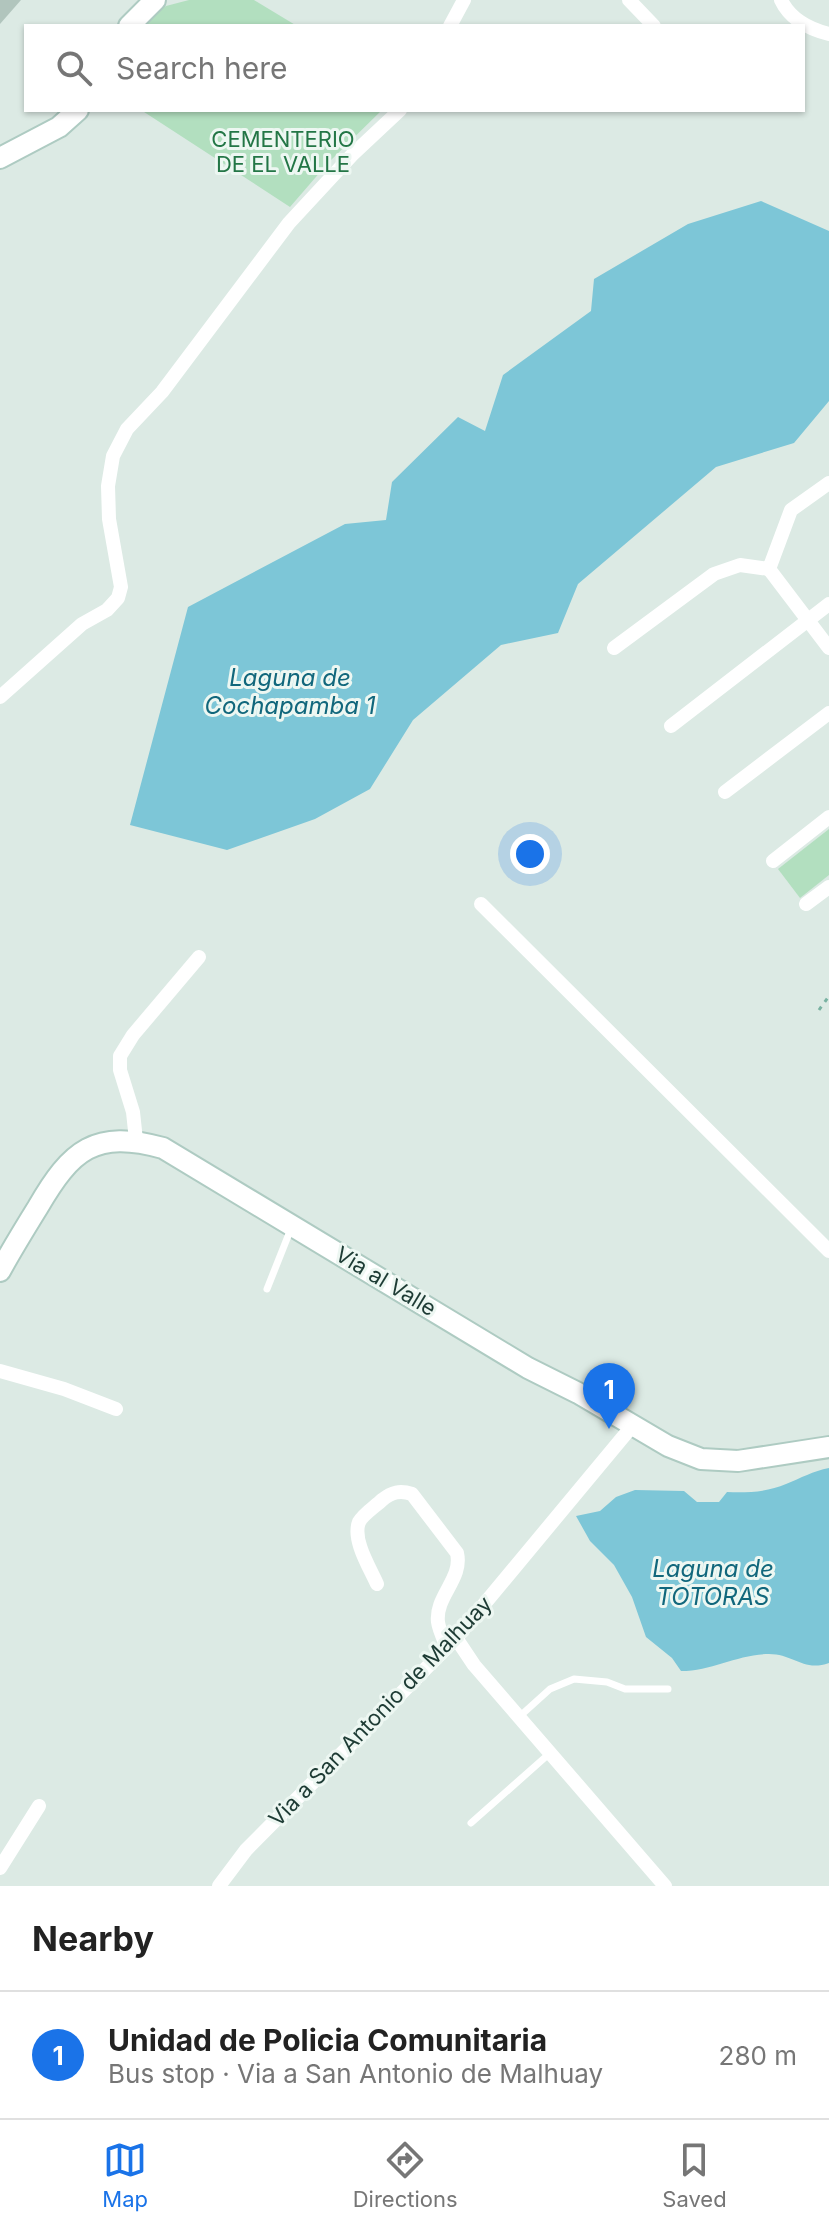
<!DOCTYPE html>
<meta charset="utf-8">
<style>
:root{--surface:#fff;--page:#f6f6f6;--text:#222;--muted:#767676;--line:#e0e0e0;--accent:#1a73e8}
body{margin:0;font-family:Inter,sans-serif;background:var(--page);color:var(--text)}
.you{position:absolute;left:530px;top:854px;width:28px;height:28px;margin:-20px;border:6px solid #fff;border-radius:50%;background:#1a73e8;box-shadow:0 0 0 12px #1a73e833}
.badge{display:grid;place-items:center;width:52px;height:52px;border-radius:50%;background:var(--accent);color:#fff;font-size:26px;font-weight:700}
.pin{position:absolute;translate:-50% -66px;filter:drop-shadow(0 2px 4px #0008)}
.pin::after{content:'';position:absolute;top:42px;width:28px;height:24px;background:inherit;clip-path:polygon(0 0,100% 0,50% 100%)}
.list{margin:0;padding:0;list-style:none}
h2{display:flex;justify-content:space-between;align-items:center;height:104px;margin:0;padding:0 32px;font-size:34px}
h2 small{font-size:26px;font-weight:400;color:var(--muted)}
.list li{display:grid;grid-template-columns:52px 1fr auto;gap:24px;align-items:center;box-sizing:border-box;height:128px;padding:0 32px;border-top:2px solid var(--line)}
.list b{display:block;font-size:30px;white-space:nowrap}
.list p{margin:0;font-size:26px;white-space:nowrap;color:var(--muted)}
.list em{font-size:26px;font-style:normal;color:var(--muted)}
.icon{flex:none;width:44px;height:44px;fill:none;stroke:currentColor;stroke-width:2;stroke-linecap:round;stroke-linejoin:round}
.map{position:relative;flex:none;width:829px;height:1886px;overflow:hidden}
.search{position:absolute;background:var(--surface);box-shadow:0 2px 6px #0004;left:24px;right:24px;top:24px;height:88px;display:flex;align-items:center;gap:20px;box-sizing:border-box;padding:0 28px;border-radius:0px;color:var(--muted);font-size:30px}
.sheet{height:232px;background:var(--surface)}
nav{display:flex;justify-content:space-around;align-items:center;box-sizing:border-box;height:112px;border-top:2px solid var(--line);background:var(--surface);font-size:22px;color:var(--muted)}
nav a{display:grid;justify-items:center;gap:4px}
nav .on{color:var(--accent)}
.map>svg:first-child{display:block}
.green{fill:#b2dfbf}
.water{fill:#7dc6d7}
.building{fill:#b1c5bd}
.lines{fill:none;stroke-linecap:round;stroke-linejoin:round}
.secondary-casing{stroke:#aecbc2;stroke-width:24}
.path{stroke:#79b2a2;stroke-width:3;stroke-dasharray:4 6;stroke-linecap:butt}
.lane{stroke:#fff;stroke-width:7}
.street{stroke:#fff;stroke-width:14}
.secondary{stroke:#fff;stroke-width:20}
.labels{text-anchor:middle;dominant-baseline:central;stroke-width:6;stroke-linejoin:round;paint-order:stroke}
.park-label{font-size:22px;fill:#237646;stroke:#edf7f2}
.street-label{font-size:22px;fill:#1d3b34;stroke:#edf7f2}
.water-label{font-size:24px;font-style:italic;fill:#11677c;stroke:#edf7f2}
</style>
<div class="map">
<svg width="829" height="1886" viewBox="0 0 829 1886">
<rect width="100%" height="100%" fill="#dceae4"/>
<g class="green">
<path d="M189 0H254L297 26H137L166 6Z"/>
<path d="M141 110H382L328 163 290 207Z"/>
<path d="M829 829V875L800 898 778 869Z"/>
</g>
<g class="water">
<path d="M761 201 829 231V401L794 443 716 467 578 584 558 633 501 645 413 720 370 789 315 819 227 850 130 825 188 607 345 524 386 520 392 482 458 417 485 431 503 375 591 311 594 279 688 224Z"/>
<path d="M829 1468V1663C803 1672 794 1654 769 1654 738 1654 712 1671 681 1671L672 1658 646 1637 632 1597 614 1565 590 1541 576 1516 600 1511 616 1497 635 1490 684 1491 697 1502H719L727 1492C746 1493 768 1492 786 1484 801 1478 813 1471 829 1468Z"/>
</g>
<path class="building" d="M0 0H21L0 24Z"/>
<g class="lines">
<g class="secondary-casing">
<g id="secondary">
<path d="M129 26 155 0"/>
<path d="M0 158 59 127 78 110"/>
<path d="M0 1271C12 1249 25 1228 38 1207 71 1150 95 1129 163 1148L528 1368 578 1393 668 1446 701 1459 738 1461 829 1447"/>
</g>
</g>
<path class="path" d="M819 1010 829 996"/>
<g class="lane">
<path d="M267 1289 292 1226"/>
<path d="M519 1717 550 1689 574 1679 607 1682 625 1689H668"/>
<path d="M471 1823 550 1753"/>
</g>
<g class="street">
<path d="M629 0 654 26"/>
<path d="M781 0C790 19 809 29 829 34"/>
<path d="M450 26 464 0"/>
<path d="M769 569 829 648"/>
<path d="M614 648 714 574 740 565 769 569 791 510 829 483"/>
<path d="M0 697 82 624 107 610 118 598 121 587 109 519 108 486 113 456 127 429 162 392 289 223 352 155 400 110"/>
<path d="M671 726 829 604"/>
<path d="M725 792 829 713"/>
<path d="M773 861 829 817"/>
<path d="M481 904 829 1251"/>
<path d="M806 904 829 887"/>
<path d="M136 1140 133 1112 120 1070V1056L133 1035 199 957"/>
<path d="M0 1371 64 1389 116 1409"/>
<path d="M377 1584C370 1568 352 1540 359 1522 363 1514 376 1506 382 1500 392 1492 400 1490 412 1494L457 1553C463 1579 435 1596 438 1622 439 1630 444 1640 447 1647"/>
<path d="M456 1638 474 1665 665 1886"/>
<path d="M0 1868 39 1806"/>
<path d="M219 1886 246 1850 456 1638 633 1425"/>
</g>
<use href="#secondary" class="secondary"/>
</g>
<g class="labels">
<g class="park-label">
<text x="283" y="139">CEMENTERIO<tspan x="283" dy="25">DE EL VALLE</tspan></text>
</g>
<g class="street-label">
<text transform="translate(386 1281) rotate(31)">Via al Valle</text>
<text transform="translate(380 1711) rotate(-46)">Via a San Antonio de Malhuay</text>
</g>
<g class="water-label">
<text x="290" y="677">Laguna de<tspan x="290" dy="28">Cochapamba 1</tspan></text>
<text x="713" y="1568">Laguna de<tspan x="713" dy="28">TOTORAS</tspan></text>
</g>
</g>
</svg>
<div class="you"></div>
<div class="pin badge" style="left:609px;top:1429px">1</div>
<div class="search"><svg class="icon" aria-label="search" viewBox="0 0 24 24"><circle cx="10" cy="10" r="6"/><path d="M15 15l6 6"/></svg>Search here</div>
</div>
<section class="sheet">
<h2>Nearby<small></small></h2>
<ul class="list">
<li><span class="badge">1</span><div><b>Unidad de Policia Comunitaria</b><p>Bus stop · Via a San Antonio de Malhuay</p></div><em>280 m</em></li>
</ul>
</section>
<nav>
<a class="on"><svg class="icon" aria-label="map" viewBox="0 0 24 24"><path d="M3 6l6-2 6 2 6-2v14l-6 2-6-2-6 2zM9 4v14M15 6v14"/></svg>Map</a>
<a><svg class="icon" aria-label="directions" viewBox="0 0 24 24"><path d="M12 3l9 9-9 9-9-9zM9 14v-3h6M13 9l2 2-2 2"/></svg>Directions</a>
<a><svg class="icon" aria-label="saved" viewBox="0 0 24 24"><path d="M7 4h10v16l-5-4-5 4z"/></svg>Saved</a>
</nav>
